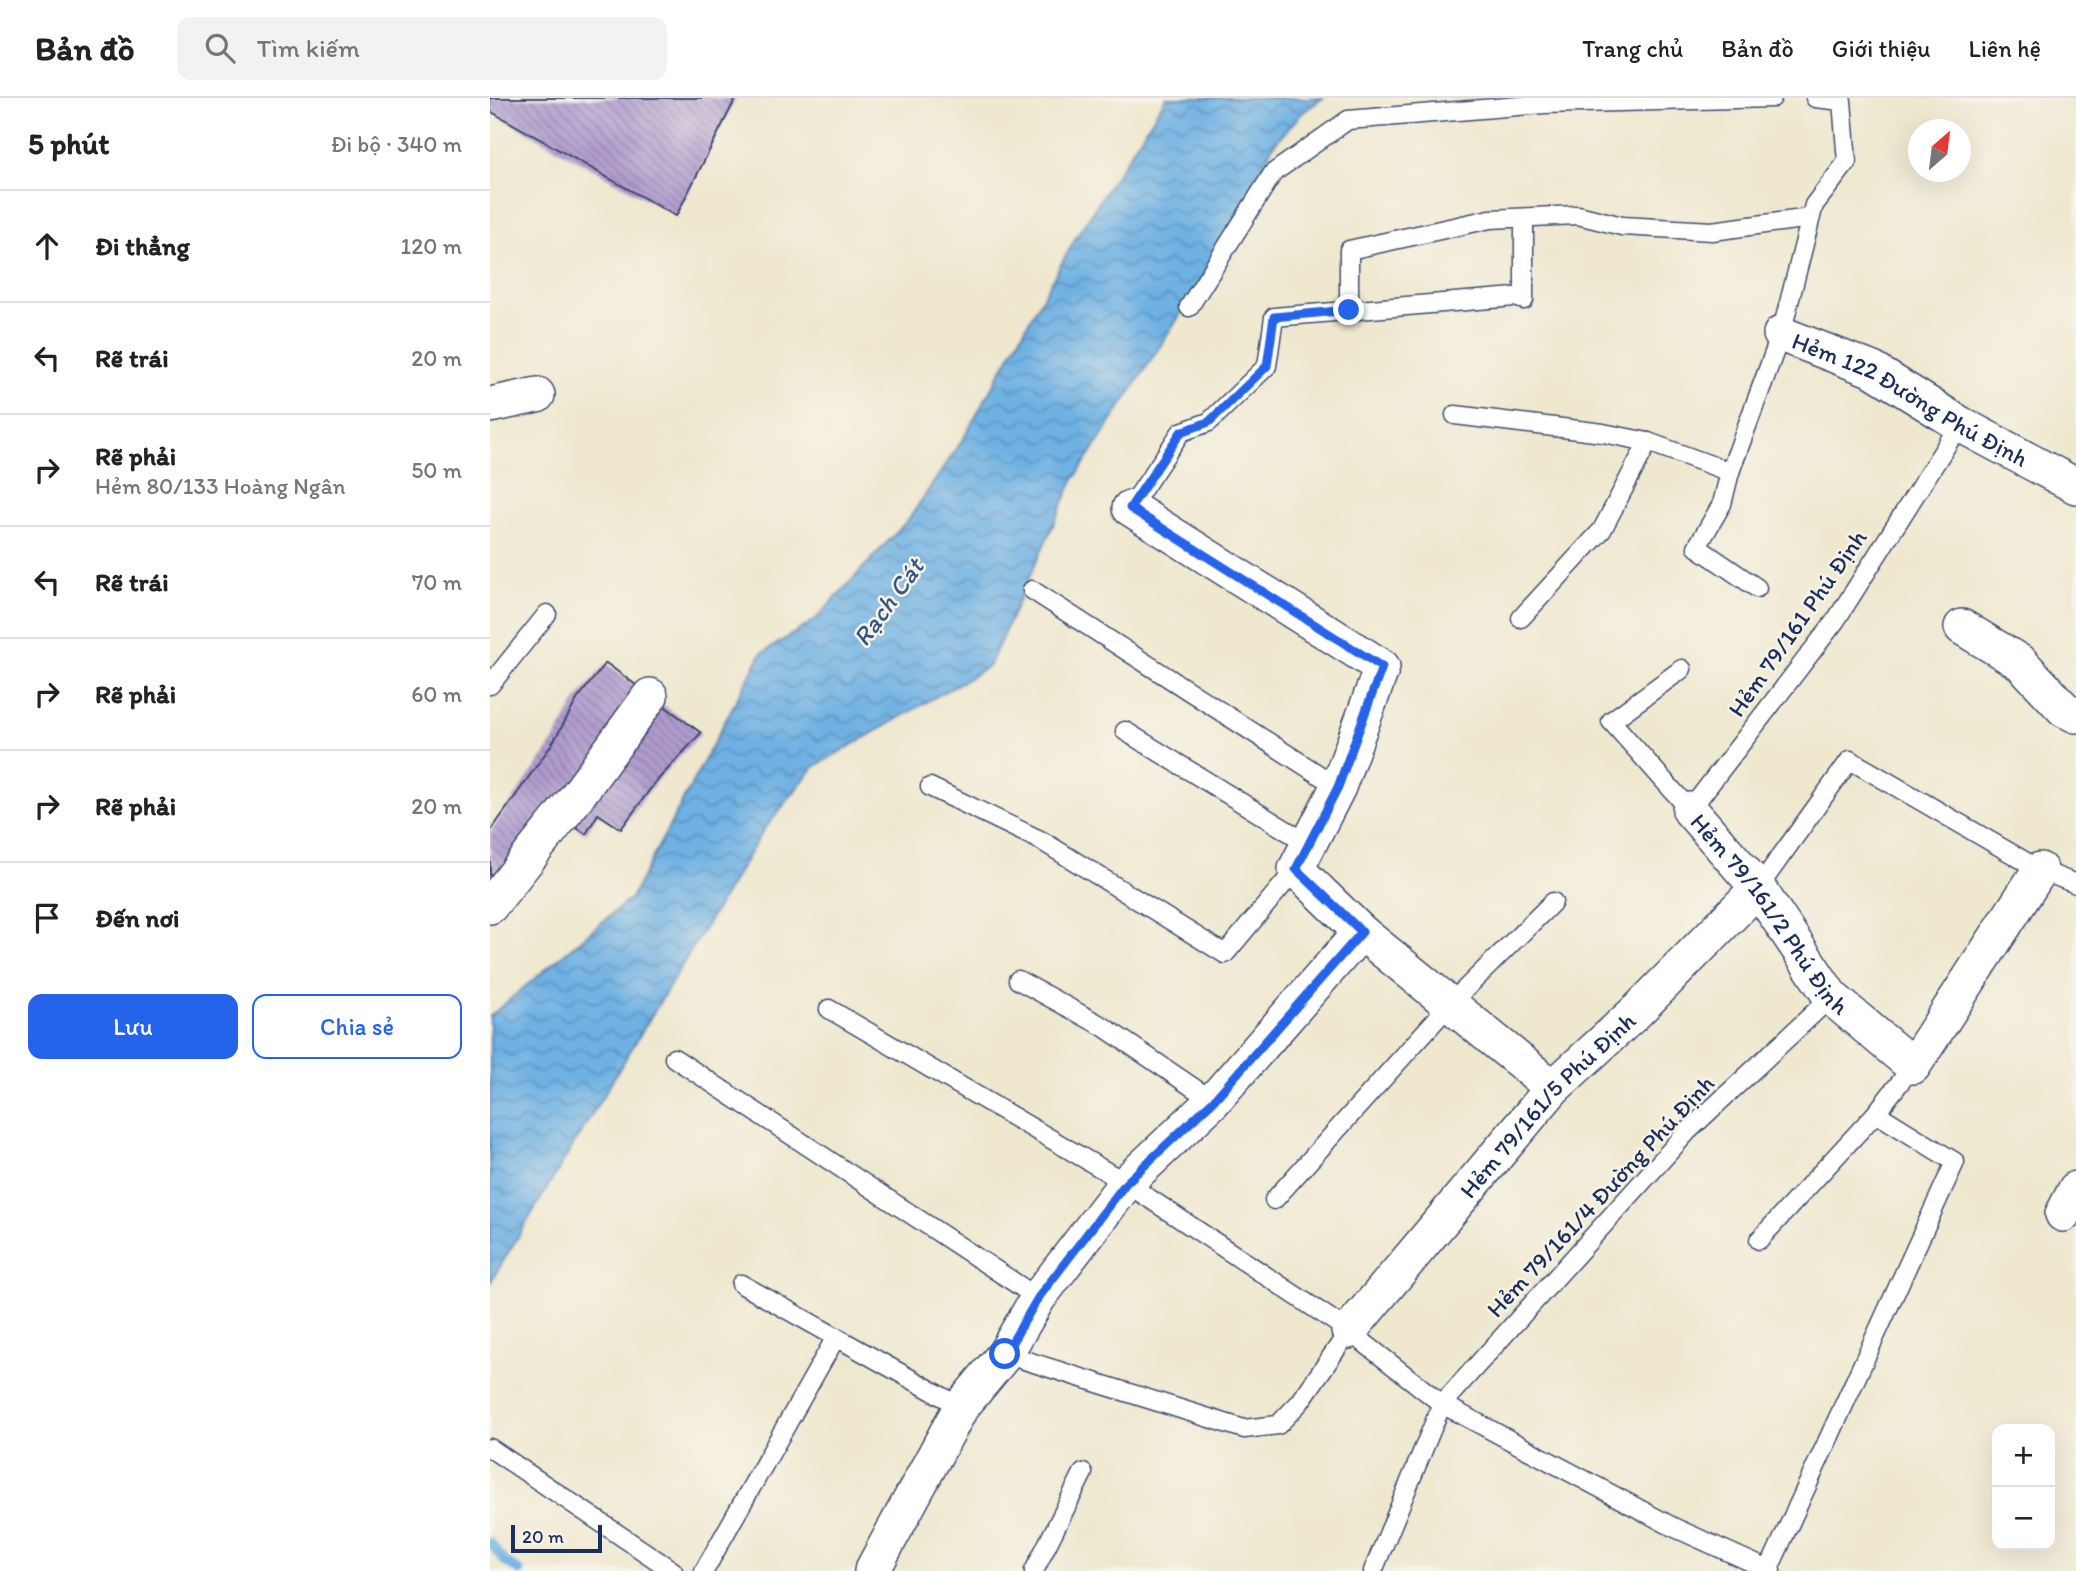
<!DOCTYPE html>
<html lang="vi">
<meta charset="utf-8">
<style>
:root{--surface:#fff;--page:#f2f2f2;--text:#222;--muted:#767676;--line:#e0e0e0;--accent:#2563eb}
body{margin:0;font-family:Itim,sans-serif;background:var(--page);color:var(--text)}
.controls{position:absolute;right:21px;bottom:21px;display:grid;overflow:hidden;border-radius:14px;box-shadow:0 7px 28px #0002}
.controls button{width:63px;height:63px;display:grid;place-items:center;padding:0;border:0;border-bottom:2px solid var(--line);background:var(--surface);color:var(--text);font:35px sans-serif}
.compass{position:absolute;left:1418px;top:21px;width:63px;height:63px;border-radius:50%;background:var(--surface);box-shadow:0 7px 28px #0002;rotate:28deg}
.scale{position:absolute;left:21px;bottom:18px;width:91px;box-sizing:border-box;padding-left:7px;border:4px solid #1b2f5e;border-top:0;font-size:19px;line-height:24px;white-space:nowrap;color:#1b2f5e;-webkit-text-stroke:5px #f7f3e8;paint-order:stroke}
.stop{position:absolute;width:21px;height:21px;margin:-16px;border:5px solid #2563eb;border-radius:50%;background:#fff}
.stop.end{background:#2563eb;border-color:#fff;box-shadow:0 2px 7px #0008}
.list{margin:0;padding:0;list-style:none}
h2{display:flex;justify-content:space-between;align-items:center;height:91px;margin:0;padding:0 28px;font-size:30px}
h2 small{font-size:23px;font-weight:400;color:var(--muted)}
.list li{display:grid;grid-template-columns:46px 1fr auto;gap:21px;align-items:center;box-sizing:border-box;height:112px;padding:0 28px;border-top:2px solid var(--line)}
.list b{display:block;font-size:26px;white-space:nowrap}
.list p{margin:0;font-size:23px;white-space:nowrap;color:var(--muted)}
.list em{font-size:23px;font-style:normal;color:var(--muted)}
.actions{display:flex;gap:14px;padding:21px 28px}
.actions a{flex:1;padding:16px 0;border:2px solid var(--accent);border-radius:14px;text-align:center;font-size:24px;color:var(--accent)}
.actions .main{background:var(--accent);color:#fff}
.icon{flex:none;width:38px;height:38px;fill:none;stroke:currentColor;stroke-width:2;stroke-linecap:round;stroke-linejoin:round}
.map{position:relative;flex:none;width:1586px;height:1473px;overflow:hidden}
header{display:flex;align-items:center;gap:42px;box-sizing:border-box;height:98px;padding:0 35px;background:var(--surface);border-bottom:2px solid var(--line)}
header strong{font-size:33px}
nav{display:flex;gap:38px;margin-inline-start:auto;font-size:24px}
.search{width:490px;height:63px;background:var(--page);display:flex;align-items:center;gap:18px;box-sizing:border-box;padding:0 24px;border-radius:14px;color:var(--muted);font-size:26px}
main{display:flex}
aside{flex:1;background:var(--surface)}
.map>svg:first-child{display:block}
.water{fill:url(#water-waves);stroke:#4470a0;stroke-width:2}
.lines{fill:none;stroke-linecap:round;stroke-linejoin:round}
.stream{stroke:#6eb1e3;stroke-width:9}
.building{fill:url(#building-back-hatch)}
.lane-casing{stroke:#3b4b6f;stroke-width:21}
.street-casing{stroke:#3b4b6f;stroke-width:38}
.lane{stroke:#fff;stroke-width:18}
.street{stroke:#fff;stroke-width:35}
.route{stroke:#2563eb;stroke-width:9}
.labels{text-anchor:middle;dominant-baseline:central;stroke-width:5;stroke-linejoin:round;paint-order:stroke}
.street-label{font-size:24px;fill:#1b2f5e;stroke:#f7f3e8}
.water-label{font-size:26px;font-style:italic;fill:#345686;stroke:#f7f3e8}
</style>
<header>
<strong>Bản đồ</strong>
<div class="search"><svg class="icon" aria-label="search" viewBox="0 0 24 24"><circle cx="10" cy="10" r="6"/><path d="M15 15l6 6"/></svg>Tìm kiếm</div>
<nav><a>Trang chủ</a><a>Bản đồ</a><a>Giới thiệu</a><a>Liên hệ</a></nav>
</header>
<main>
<aside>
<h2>5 phút<small>Đi bộ · 340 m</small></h2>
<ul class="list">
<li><svg class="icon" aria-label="ahead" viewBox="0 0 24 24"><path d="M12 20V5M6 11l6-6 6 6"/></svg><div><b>Đi thẳng</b></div><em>120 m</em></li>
<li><svg class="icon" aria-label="left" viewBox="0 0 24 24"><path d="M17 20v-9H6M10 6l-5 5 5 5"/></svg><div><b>Rẽ trái</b></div><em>20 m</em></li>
<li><svg class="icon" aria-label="right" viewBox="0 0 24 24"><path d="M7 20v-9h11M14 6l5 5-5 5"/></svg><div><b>Rẽ phải</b><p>Hẻm 80/133 Hoàng Ngân</p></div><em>50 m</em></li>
<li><svg class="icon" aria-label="left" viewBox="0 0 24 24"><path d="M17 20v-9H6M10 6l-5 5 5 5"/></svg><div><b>Rẽ trái</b></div><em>70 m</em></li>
<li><svg class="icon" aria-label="right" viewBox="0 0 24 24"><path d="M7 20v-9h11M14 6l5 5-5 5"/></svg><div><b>Rẽ phải</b></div><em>60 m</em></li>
<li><svg class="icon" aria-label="right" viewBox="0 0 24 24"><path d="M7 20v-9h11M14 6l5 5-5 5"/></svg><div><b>Rẽ phải</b></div><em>20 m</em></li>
<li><svg class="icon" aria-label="arrive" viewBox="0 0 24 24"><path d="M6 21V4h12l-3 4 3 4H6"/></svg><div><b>Đến nơi</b></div></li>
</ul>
<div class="actions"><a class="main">Lưu</a><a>Chia sẻ</a></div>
</aside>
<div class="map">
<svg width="1586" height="1473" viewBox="0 0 1586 1473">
<defs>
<pattern id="water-waves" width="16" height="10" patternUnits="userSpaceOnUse" patternTransform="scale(1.75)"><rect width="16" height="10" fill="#6eb1e3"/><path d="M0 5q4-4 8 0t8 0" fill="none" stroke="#5a90bb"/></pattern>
<pattern id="building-back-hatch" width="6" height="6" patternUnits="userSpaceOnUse" patternTransform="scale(1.75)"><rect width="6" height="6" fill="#b09bce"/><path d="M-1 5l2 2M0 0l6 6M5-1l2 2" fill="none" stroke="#8e7faa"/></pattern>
</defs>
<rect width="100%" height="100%" fill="#f7f3e8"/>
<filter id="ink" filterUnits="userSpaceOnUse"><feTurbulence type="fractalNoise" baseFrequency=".0143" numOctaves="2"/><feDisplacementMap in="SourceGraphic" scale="14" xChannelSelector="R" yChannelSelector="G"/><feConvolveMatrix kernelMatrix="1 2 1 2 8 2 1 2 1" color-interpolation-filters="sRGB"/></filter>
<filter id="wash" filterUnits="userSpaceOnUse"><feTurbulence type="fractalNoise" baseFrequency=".00686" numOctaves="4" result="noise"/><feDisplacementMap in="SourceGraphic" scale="28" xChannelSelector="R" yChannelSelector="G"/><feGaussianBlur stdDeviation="1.57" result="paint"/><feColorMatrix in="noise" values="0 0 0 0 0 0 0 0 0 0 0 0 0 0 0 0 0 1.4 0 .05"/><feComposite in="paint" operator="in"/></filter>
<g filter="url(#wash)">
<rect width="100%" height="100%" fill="#efe8cf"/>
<path class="water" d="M676 0H833L812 15 783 47 716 177 583 383 499 568 324 669 273 733 0 1185V918L141 800 271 556 325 522 418 422 472 343 588 136Z"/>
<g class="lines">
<path class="stream" d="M0 1444 14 1463 30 1473"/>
</g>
<g id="blocks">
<g class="building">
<path d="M0 0H246L186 118 0 13Z"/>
<path d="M116 565 211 635 164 686 131 731 108 716 96 736 71 719 0 795V734L62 646 88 600Z"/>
</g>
</g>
</g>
<g filter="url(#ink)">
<use href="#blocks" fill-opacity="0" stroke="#3b4b6f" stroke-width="2"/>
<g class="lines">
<g class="lane-casing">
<g id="lane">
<path d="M699 209 783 75 858 22 1054 6 1282 0"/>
<path d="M859 212V152L1000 121 1088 117 1132 128 1222 133 1320 120"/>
<path d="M965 317 1113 335 1158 344 1240 374"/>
<path d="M640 410 691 334 719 324 777 268 784 219 1025 199 1034 202V120"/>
<path d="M1267 490 1207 449 1232 406 1240 374 1291 236 1324 107 1357 64 1352 3 1325 0"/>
<path d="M542 492 848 689"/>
<path d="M1031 520 1112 432 1158 344"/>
<path d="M1192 571 1121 623 1200 712 1346 522 1470 326"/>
<path d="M0 587 57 516"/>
<path d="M635 633 817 745"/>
<path d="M440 689 552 743 735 856 806 771"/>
<path d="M1268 790 1360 662 1550 772 1586 786"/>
<path d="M528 882 614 929 723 1003"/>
<path d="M339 911 636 1085 859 1233 952 1306 1183 1429 1281 1473"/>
<path d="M184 960 548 1200"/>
<path d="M1386 1015 1423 968"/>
<path d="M784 1102 961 905 1063 804"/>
<path d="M1269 1142 1386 1015 1465 1064 1278 1473"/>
<path d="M251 1186 346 1239"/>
<path d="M515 1256 754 1331 788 1327 810 1304 859 1233"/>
<path d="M0 1350 183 1473"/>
<path d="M214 1473 346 1239 471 1309"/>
<path d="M544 1473 593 1375"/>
<path d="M883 1473 952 1306 1198 1033 1341 899"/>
</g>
</g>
<g class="street-casing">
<g id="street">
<path id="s1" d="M1291 236 1383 272 1470 326 1586 388"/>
<path d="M0 307 47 297"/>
<path d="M1472 529 1531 565 1574 611 1586 617"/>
<path id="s2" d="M1200 712 1268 790 1341 899 1423 968 1550 772"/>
<path d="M0 808 85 701 160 598"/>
<path d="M871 834 1063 990"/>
<path d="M1573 1116 1586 1091"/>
<path id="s3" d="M859 1233 1063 990 1147 913 1268 790"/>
<path d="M382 1473 471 1309 515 1256 548 1200 636 1085 723 1003 871 834 806 771 848 689 892 569 640 410"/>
</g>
</g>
<use href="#lane" class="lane"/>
<use href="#street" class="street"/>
</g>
</g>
<g class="lines" filter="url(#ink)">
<path class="route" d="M515 1256 548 1200 636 1085 723 1003 872 834 806 771 848 689 892 569 640 410 691 334 719 324 777 268 784 219 859 212"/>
</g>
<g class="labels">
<g class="street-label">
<text stroke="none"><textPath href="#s1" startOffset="145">Hẻm 122 Đường Phú Định</textPath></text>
<text transform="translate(1307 525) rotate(-55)">Hẻm 79/161 Phú Định</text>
<text stroke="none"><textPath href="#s2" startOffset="131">Hẻm 79/161/2 Phú Định</textPath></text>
<text stroke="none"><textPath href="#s3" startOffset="301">Hẻm 79/161/5 Phú Định</textPath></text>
<text transform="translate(1110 1098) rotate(-47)">Hẻm 79/161/4 Đường Phú Định</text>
</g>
<g class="water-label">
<text transform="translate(398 504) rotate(-54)">Rạch Cát</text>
</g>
</g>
</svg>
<div class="controls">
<button>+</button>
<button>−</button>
</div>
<svg class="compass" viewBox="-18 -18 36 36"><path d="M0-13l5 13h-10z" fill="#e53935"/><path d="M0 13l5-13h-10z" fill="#767676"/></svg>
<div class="scale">20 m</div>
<div class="stop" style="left:515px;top:1256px"></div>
<div class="stop end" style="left:859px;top:212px"></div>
</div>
</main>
